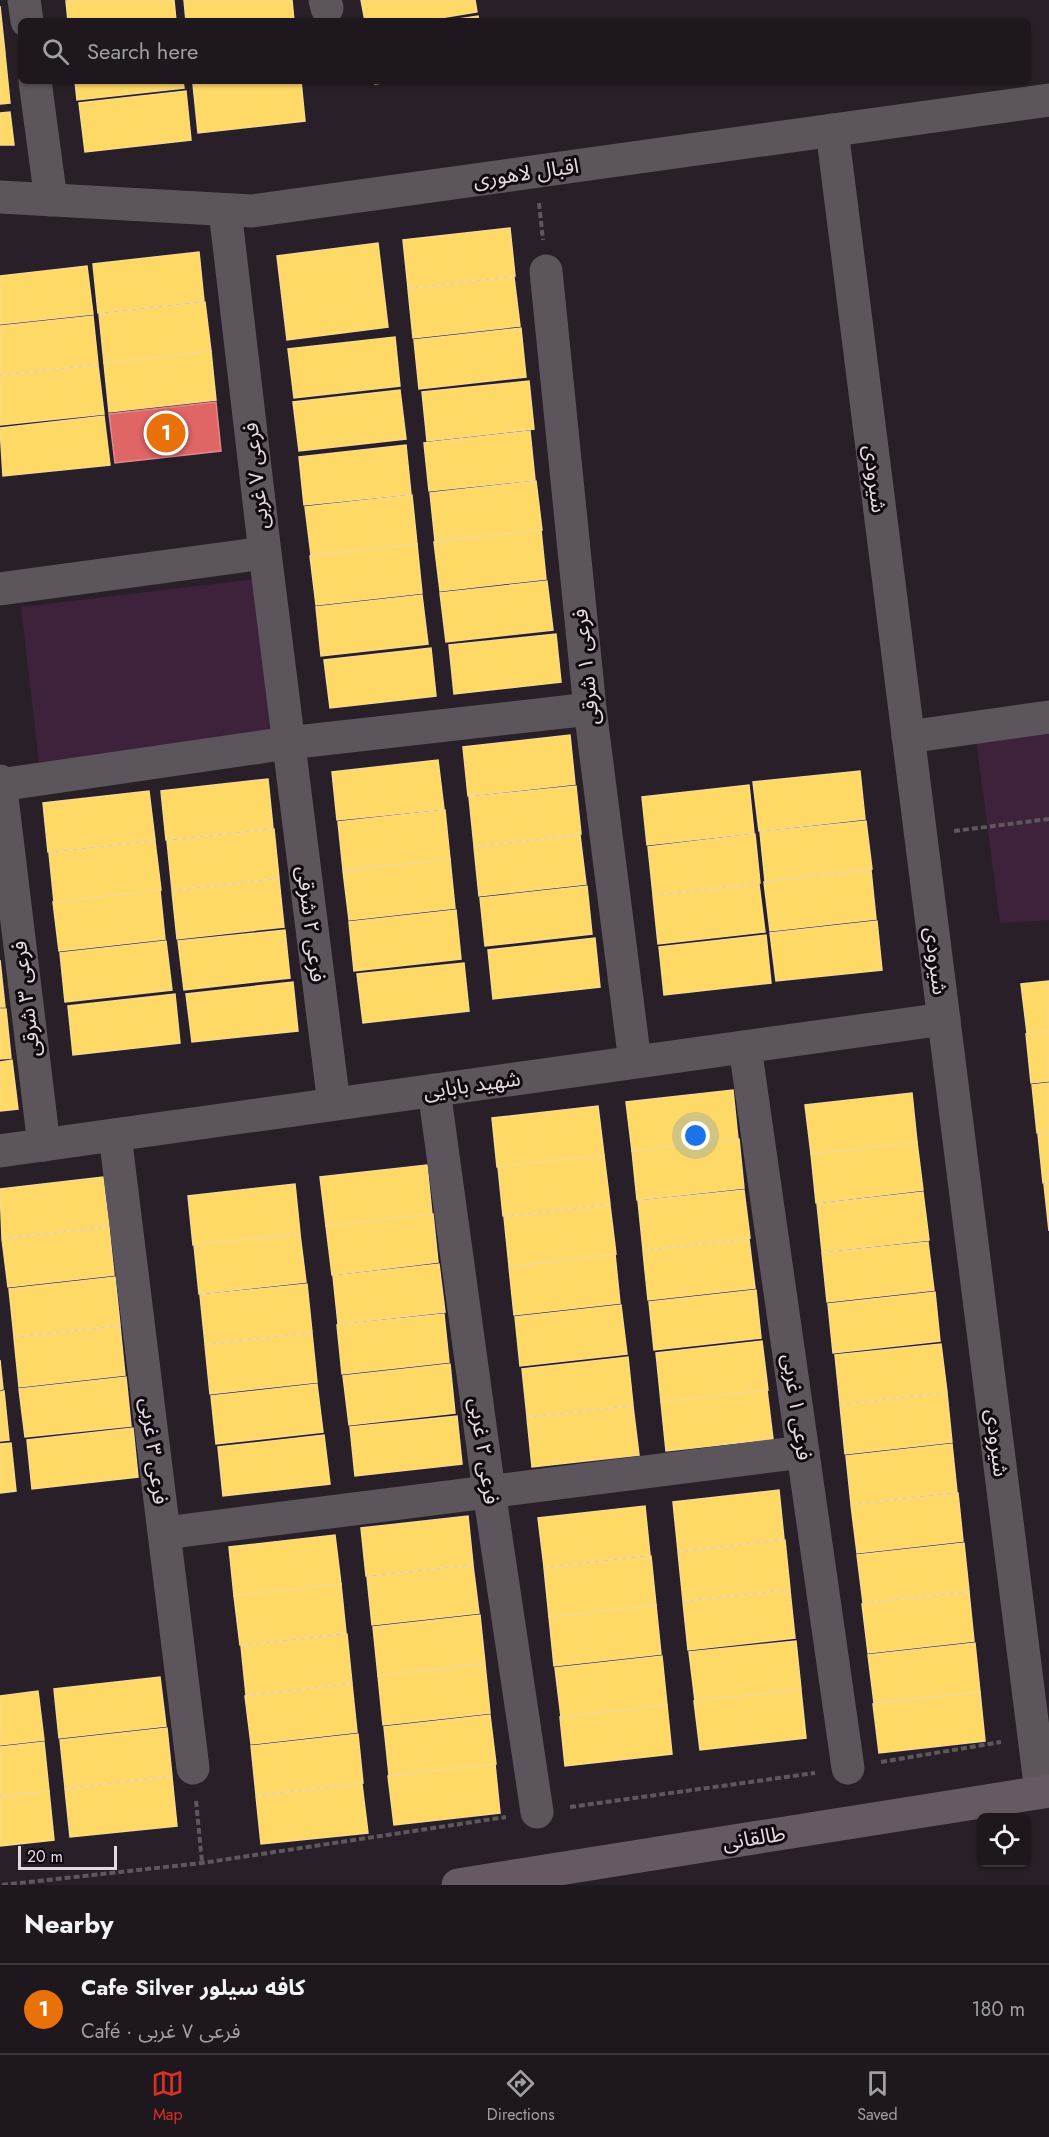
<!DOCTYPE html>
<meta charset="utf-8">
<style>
:root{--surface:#1f171e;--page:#272027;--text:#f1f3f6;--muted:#a19fa4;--line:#3c363c;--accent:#d93025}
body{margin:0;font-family:Jost,"Noto Sans Arabic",sans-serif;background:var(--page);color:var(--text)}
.controls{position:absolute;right:18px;bottom:18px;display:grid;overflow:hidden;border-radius:9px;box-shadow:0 2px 4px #0004}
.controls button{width:54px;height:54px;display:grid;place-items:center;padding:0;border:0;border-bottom:2px solid var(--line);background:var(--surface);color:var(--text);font:30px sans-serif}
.scale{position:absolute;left:18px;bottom:15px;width:99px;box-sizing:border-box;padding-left:6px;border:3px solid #e4d8e3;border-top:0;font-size:16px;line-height:21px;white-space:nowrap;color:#e4d8e3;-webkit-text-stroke:4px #100910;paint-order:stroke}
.you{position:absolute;left:696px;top:1136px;width:21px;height:21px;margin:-15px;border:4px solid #fff;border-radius:50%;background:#1a73e8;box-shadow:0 0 0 9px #1a73e833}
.badge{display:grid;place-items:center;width:39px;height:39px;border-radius:50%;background:var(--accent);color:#fff;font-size:20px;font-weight:700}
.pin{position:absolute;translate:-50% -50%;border:3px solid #fff;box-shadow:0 2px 6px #0006}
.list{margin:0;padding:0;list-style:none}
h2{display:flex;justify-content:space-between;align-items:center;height:78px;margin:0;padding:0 24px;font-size:26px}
h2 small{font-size:20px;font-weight:400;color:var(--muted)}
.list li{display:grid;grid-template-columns:39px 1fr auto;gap:18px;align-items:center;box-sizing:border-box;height:90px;padding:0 24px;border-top:2px solid var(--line)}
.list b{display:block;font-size:22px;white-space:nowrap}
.list p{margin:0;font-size:20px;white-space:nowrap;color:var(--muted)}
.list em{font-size:20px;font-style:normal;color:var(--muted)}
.icon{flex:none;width:33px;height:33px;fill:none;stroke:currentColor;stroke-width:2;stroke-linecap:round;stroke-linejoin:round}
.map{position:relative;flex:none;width:1049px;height:1885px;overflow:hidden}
.search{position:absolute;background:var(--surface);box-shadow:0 2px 4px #0004;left:18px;right:18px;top:18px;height:66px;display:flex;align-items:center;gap:15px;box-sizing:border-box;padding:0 21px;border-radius:9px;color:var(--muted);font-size:22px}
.sheet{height:168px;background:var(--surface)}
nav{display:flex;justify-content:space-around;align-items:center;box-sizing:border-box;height:84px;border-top:2px solid var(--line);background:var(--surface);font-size:16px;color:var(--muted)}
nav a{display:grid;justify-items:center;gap:3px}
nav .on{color:var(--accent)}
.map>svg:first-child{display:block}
.green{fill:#3e223b}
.homes{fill:#ffd966;stroke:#f7d98c;stroke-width:1.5}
.shops{fill:#e06666;stroke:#e1888c;stroke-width:1.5}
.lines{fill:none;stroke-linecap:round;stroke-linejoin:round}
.path{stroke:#5f575e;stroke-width:4;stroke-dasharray:6 3;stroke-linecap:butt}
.minor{stroke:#5c555b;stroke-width:33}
.major{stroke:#655a64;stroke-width:33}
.labels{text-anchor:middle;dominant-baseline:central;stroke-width:6;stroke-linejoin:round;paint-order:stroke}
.street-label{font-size:21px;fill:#e4d8e3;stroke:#100910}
</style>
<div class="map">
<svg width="1049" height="1885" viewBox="0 0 1049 1885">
<rect width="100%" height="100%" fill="#291f28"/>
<g class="green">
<path d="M256 579 274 734 39 762 21 607Z"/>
<path d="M1049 721V920L1000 923 975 731Z"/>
</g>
<g class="homes">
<path d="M73 0H174L176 21H68L66 1Z"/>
<path d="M184 0H292L294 21H186Z"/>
<path d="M361 0H475L477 12 422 21H365Z"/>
<path d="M0 6 5 53 0 54Z"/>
<path d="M478 16 479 21H445Z"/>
<path d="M5 54 10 103 0 104V55Z"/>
<path d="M75 81H183L184 88 77 100Z"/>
<path d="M221 81H301L305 121 198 133 193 84Z"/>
<path d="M374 81H397L375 84Z"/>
<path d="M186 91 191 140 85 152 79 103Z"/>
<path d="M10 112 14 145H0V113Z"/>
<path d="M510 228 515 276 408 288 403 240Z"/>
<path d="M378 243 388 327 287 340 277 256Z"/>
<path d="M199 252 204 301 98 313 93 264Z"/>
<path d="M87 266 93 314 0 324V276Z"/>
<path d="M514 277 520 326 413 338 408 289Z"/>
<path d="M205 302 211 351 104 363 99 314Z"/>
<path d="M93 316 98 364 0 375V326Z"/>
<path d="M521 328 526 377 419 389 414 340Z"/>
<path d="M395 337 400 386 294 398 288 349Z"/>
<path d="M211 351 216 400 109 412 104 363Z"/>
<path d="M98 365 104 414 0 425V376Z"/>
<path d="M529 381 534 429 427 441 422 392Z"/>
<path d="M400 390 406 439 299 451 293 402Z"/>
<path d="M104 416 110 465 3 476 0 428Z"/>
<path d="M530 431 535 480 429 491 424 443Z"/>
<path d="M406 445 411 494 304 505 299 457Z"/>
<path d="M536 481 542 530 435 541 430 493Z"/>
<path d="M412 495 417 544 311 555 305 507Z"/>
<path d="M541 530 546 579 440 591 434 542Z"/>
<path d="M417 544 422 593 316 605 310 556Z"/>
<path d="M547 581 553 630 446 642 440 593Z"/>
<path d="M422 595 428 644 321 656 316 607Z"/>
<path d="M556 634 561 682 454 694 449 645Z"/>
<path d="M431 648 436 696 330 708 324 660Z"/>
<path d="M570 735 575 784 468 796 463 747Z"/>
<path d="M438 760 444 809 337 820 332 772Z"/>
<path d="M860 771 865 819 759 831 753 782Z"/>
<path d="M268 779 273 828 166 840 161 791Z"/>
<path d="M749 785 754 833 647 845 642 797Z"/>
<path d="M576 786 581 834 474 846 469 797Z"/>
<path d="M149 791 155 840 48 852 43 803Z"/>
<path d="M445 810 450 859 343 870 338 822Z"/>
<path d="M866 821 872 869 765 881 760 832Z"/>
<path d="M274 829 279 878 172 890 167 841Z"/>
<path d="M755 834 760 883 653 895 648 847Z"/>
<path d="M580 835 586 884 479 896 474 847Z"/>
<path d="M155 841 161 890 54 902 49 853Z"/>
<path d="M450 859 455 908 349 920 343 871Z"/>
<path d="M871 870 876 919 770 931 764 882Z"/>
<path d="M279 879 284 927 177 939 172 891Z"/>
<path d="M759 884 765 932 658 944 653 896Z"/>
<path d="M587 886 592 934 485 946 480 898Z"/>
<path d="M160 890 165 939 59 951 53 902Z"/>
<path d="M456 910 461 959 354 971 349 922Z"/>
<path d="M877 921 882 970 776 981 770 933Z"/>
<path d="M285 930 290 978 184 990 178 941Z"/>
<path d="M766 935 771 983 664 995 659 947Z"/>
<path d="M595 938 600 987 493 999 488 950Z"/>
<path d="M166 941 172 990 65 1002 60 953Z"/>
<path d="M0 960 5 1007H0Z"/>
<path d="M464 963 469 1011 363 1023 357 974Z"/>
<path d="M1049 981V1031L1027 1033 1021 984Z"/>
<path d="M293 982 298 1031 192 1042 186 994Z"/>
<path d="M175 994 180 1043 73 1055 68 1006Z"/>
<path d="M0 1009H6L11 1058 0 1059Z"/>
<path d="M1049 1031V1081L1031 1083 1026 1034Z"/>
<path d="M12 1060 18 1109 0 1111V1062Z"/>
<path d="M1049 1083V1132L1037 1133 1032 1085Z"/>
<path d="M733 1090 738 1139 632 1151 626 1102Z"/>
<path d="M912 1093 917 1142 811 1154 805 1105Z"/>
<path d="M598 1106 604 1155 497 1167 492 1118Z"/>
<path d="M1049 1132V1182L1043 1183 1038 1134Z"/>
<path d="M739 1139 744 1188 637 1200 632 1151Z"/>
<path d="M917 1142 923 1190 816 1203 811 1154Z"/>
<path d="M604 1155 610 1204 503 1216 498 1167Z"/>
<path d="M427 1165 432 1214 326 1226 320 1177Z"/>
<path d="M103 1177 109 1226 2 1238 0 1189Z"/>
<path d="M1049 1183V1231L1044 1184Z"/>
<path d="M295 1184 300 1233 193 1245 188 1196Z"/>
<path d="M744 1190 750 1238 643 1250 638 1201Z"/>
<path d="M923 1192 929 1240 822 1252 817 1204Z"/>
<path d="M610 1205 616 1254 509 1266 504 1217Z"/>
<path d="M433 1214 438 1262 332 1275 326 1226Z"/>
<path d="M109 1227 114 1275 8 1287 2 1239Z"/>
<path d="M300 1234 306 1282 199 1294 194 1245Z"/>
<path d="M749 1239 755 1288 648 1300 643 1251Z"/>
<path d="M928 1242 934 1290 827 1302 822 1253Z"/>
<path d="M615 1254 620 1303 514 1315 509 1267Z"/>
<path d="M439 1264 445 1312 338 1324 333 1276Z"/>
<path d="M115 1277 120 1325 14 1337 9 1289Z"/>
<path d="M307 1284 312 1332 205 1344 200 1295Z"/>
<path d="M756 1290 761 1338 654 1350 649 1302Z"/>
<path d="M935 1292 940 1341 833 1353 828 1304Z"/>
<path d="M621 1305 627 1354 520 1366 515 1317Z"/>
<path d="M444 1314 449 1362 342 1374 337 1325Z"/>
<path d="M120 1326 125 1375 19 1387 14 1338Z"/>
<path d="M312 1333 317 1382 210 1394 205 1345Z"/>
<path d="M762 1341 768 1390 661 1402 656 1353Z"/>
<path d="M941 1344 947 1392 840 1404 835 1355Z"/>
<path d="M628 1357 633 1405 527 1417 522 1369Z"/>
<path d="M0 1360 3 1389 0 1390Z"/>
<path d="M450 1364 455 1413 349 1425 343 1376Z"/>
<path d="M126 1377 131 1426 25 1437 19 1389Z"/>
<path d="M317 1384 323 1432 216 1444 211 1396Z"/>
<path d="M767 1390 773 1439 666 1451 661 1402Z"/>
<path d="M4 1391 9 1440 0 1441V1392Z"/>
<path d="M947 1393 952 1442 845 1454 840 1405Z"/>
<path d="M633 1406 639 1455 532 1467 527 1418Z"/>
<path d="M457 1416 462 1464 355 1476 350 1427Z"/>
<path d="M133 1428 138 1477 32 1489 27 1440Z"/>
<path d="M324 1435 330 1484 223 1496 218 1447Z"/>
<path d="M11 1443 16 1491 0 1493V1444Z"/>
<path d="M952 1444 957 1492 851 1504 846 1456Z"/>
<path d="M779 1490 784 1539 678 1551 673 1502Z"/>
<path d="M958 1493 963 1541 857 1553 851 1505Z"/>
<path d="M645 1506 650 1555 544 1567 538 1518Z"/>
<path d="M468 1516 473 1564 366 1576 361 1528Z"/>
<path d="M335 1535 341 1584 234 1596 229 1547Z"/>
<path d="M785 1540 790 1589 683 1601 678 1552Z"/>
<path d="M964 1543 969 1591 863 1603 857 1555Z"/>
<path d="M651 1556 656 1605 549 1617 544 1568Z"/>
<path d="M473 1565 479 1613 372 1625 367 1577Z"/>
<path d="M341 1584 346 1633 240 1645 234 1596Z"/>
<path d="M790 1590 795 1638 688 1650 683 1602Z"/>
<path d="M969 1592 974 1641 868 1653 862 1604Z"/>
<path d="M656 1605 661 1654 554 1666 549 1617Z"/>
<path d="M480 1615 485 1663 378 1676 373 1627Z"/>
<path d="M347 1634 352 1683 246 1695 241 1646Z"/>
<path d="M796 1641 801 1689 695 1701 689 1652Z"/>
<path d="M975 1643 980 1692 874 1703 868 1655Z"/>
<path d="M662 1656 667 1705 561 1717 555 1668Z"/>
<path d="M485 1664 490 1713 383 1725 378 1676Z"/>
<path d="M160 1677 166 1726 59 1738 54 1689Z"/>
<path d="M352 1684 357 1732 251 1744 245 1696Z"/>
<path d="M801 1690 806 1738 700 1750 694 1701Z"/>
<path d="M38 1691 44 1740 0 1745V1696Z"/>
<path d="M980 1692 985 1741 879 1753 873 1704Z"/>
<path d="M667 1705 672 1754 565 1766 560 1717Z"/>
<path d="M490 1715 496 1764 389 1775 384 1727Z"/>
<path d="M167 1728 172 1776 65 1788 60 1740Z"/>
<path d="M358 1734 363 1783 256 1795 251 1746Z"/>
<path d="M44 1742 49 1791 0 1796V1747Z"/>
<path d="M495 1764 500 1813 394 1825 388 1776Z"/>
<path d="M172 1777 177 1826 70 1837 65 1789Z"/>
<path d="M362 1784 368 1833 261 1844 256 1796Z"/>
<path d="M49 1791 54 1840 0 1846V1797Z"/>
</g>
<path class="shops" d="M216 402 221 451 115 463 109 414Z"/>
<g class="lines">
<g class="path">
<path d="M539 203 543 240"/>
<path d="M954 831 1049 819"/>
<path d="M881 1762 1001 1742"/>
<path d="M196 1801 202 1862"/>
<path d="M570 1807 815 1773"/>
<path d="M2 1885 202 1863 506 1817"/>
</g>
<g class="minor">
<path d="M24 0 27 21"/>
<path d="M325 0 327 8"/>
<path d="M35 81 51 200"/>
<path d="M832 130 1041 1792"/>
<path d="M0 197 252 211 1049 100"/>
<path d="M225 210 265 553 334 1104"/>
<path d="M546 271 590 709 635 1062"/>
<path d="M0 589 265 553"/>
<path d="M908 737 1049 717"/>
<path d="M0 781 44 1145"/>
<path d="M0 785 288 743 590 709"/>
<path d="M745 1047 848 1768"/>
<path d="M434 1090 489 1491 537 1812"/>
<path d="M115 1135 193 1768"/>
<path d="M0 1151 944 1019"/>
<path d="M165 1533 803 1452"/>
</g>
<path class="major" d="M458 1885 1049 1791"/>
</g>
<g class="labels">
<g class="street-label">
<text transform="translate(526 173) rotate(-8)">اقبال لاهوری</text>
<text transform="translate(256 476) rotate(-96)">فرعی ۷ غربی</text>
<text transform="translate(875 479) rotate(83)">شیرودی</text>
<text transform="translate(586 667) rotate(-96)">فرعی ۱ شرقی</text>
<text transform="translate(311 924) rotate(83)">فرعی ۲ شرقی</text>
<text transform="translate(936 961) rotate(83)">شیرودی</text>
<text transform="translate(26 999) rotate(-97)">فرعی ۳ شرقی</text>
<text transform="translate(472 1085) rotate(-8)">شهید بابایی</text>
<text transform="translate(797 1407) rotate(82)">فرعی ۱ غربی</text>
<text transform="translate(997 1443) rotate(83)">شیرودی</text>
<text transform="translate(154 1451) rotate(83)">فرعی ۳ غربی</text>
<text transform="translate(484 1451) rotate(82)">فرعی ۲ غربی</text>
<text transform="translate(754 1838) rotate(-9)">طالقانی</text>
</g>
</g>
</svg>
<div class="controls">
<button><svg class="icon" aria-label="locate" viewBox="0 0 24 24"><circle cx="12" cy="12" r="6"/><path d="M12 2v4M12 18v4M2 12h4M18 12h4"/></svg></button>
</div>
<div class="scale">20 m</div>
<div class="you"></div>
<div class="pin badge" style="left:166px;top:433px;background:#e8710a">1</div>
<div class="search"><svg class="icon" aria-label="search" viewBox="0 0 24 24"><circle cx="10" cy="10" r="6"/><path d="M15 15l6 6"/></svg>Search here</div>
</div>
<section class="sheet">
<h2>Nearby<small></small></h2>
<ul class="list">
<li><span class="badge" style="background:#e8710a">1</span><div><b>Cafe Silver کافه سیلور</b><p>Café · فرعی ۷ غربی</p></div><em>180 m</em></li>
</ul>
</section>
<nav>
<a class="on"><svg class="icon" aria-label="map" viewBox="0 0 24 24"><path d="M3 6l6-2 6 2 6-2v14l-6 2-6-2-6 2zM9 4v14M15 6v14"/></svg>Map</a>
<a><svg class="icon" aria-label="directions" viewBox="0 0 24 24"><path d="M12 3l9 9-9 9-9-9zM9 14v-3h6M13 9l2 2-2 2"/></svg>Directions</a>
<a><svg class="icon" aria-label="saved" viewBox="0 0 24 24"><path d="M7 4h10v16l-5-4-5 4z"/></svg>Saved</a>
</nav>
